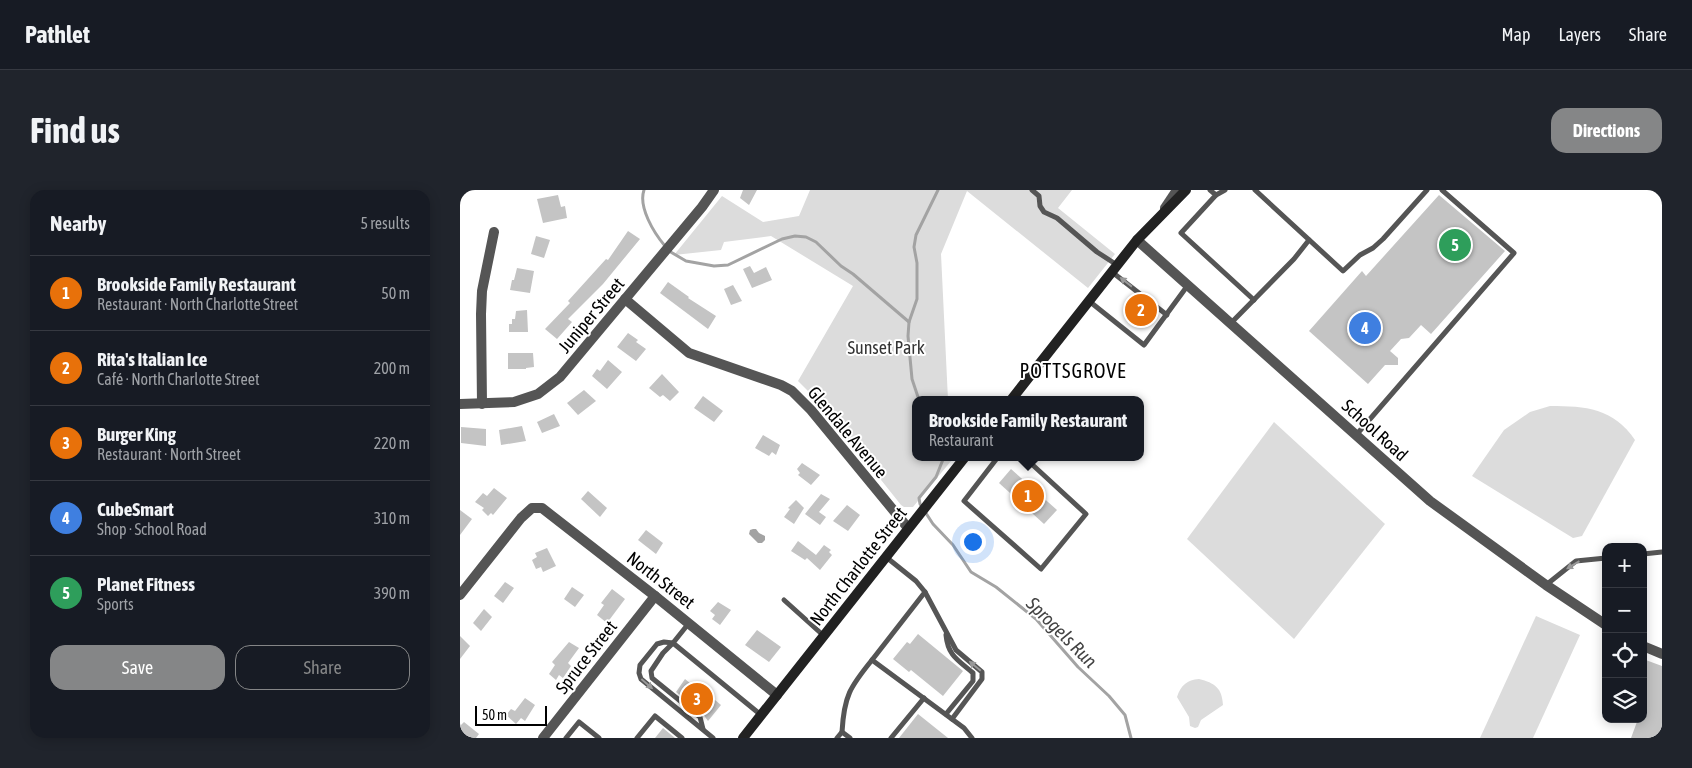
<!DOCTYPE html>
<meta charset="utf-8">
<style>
:root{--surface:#171b24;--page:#20242c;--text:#f1f3f6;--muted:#9ea1a6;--line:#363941;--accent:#858687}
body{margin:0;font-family:"Asap Condensed",sans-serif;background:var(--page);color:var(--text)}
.controls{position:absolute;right:15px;bottom:15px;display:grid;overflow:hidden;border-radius:10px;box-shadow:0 2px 12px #0003}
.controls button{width:45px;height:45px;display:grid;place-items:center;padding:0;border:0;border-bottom:1px solid var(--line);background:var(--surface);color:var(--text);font:25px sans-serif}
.scale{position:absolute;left:15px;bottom:12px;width:72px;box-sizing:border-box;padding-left:5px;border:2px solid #000;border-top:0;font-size:14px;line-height:18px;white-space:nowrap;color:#000;-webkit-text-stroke:4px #fff;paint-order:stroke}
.you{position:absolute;left:512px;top:351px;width:18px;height:18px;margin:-12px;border:4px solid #fff;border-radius:50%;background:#1a73e8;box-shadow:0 0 0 8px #1a73e833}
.badge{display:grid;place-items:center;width:32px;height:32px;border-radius:50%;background:var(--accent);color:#fff;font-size:16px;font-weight:700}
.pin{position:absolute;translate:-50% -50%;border:2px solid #fff;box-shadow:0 1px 5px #0006}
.popup{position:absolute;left:452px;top:206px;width:232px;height:65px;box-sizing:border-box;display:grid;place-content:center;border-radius:10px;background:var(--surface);filter:drop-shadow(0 1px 4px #0005);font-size:16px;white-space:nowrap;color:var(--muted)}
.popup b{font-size:19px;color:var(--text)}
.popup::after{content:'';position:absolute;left:50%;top:100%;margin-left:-10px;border:10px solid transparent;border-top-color:var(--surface)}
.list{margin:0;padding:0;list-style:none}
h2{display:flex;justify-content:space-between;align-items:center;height:65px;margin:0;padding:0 20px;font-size:21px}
h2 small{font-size:16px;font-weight:400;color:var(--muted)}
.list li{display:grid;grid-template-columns:32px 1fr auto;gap:15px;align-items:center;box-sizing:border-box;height:75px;padding:0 20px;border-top:1px solid var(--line)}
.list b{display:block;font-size:19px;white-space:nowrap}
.list p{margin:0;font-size:16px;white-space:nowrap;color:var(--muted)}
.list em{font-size:16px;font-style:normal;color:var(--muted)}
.actions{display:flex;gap:10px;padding:15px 20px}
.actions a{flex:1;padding:11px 0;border:1px solid var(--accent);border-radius:15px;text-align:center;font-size:18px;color:var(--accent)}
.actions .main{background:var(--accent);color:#fff}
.icon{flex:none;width:28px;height:28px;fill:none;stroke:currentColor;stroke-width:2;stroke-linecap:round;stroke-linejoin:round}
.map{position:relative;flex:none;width:1202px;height:548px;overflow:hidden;border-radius:15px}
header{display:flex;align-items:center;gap:30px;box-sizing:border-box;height:70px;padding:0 25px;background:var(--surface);border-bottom:1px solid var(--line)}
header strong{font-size:24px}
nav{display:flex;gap:28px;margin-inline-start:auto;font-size:18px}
.intro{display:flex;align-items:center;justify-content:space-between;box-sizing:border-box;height:120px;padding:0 30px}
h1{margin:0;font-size:35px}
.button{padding:12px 22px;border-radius:15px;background:var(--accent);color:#fff;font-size:18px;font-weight:700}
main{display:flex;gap:30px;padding:0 30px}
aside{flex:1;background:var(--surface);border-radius:15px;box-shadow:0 2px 12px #0003}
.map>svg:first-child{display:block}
.green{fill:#dcdcdc}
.water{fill:#a3a3a3}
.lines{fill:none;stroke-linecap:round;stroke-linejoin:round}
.stream{stroke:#a3a3a3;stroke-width:3}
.building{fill:#c4c4c4}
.lane{stroke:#555;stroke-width:5}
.street{stroke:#555;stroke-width:10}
.secondary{stroke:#222;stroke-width:10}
.oneway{fill:#999}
.labels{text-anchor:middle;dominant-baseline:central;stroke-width:4;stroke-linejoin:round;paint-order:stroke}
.street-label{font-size:18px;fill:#000;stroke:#fff}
.park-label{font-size:18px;fill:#333;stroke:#fff}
.water-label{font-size:19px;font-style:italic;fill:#444;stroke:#fff}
.quarter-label{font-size:20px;letter-spacing:1px;fill:#000;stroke:#fff}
</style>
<header>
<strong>Pathlet</strong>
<nav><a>Map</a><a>Layers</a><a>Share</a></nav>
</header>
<div class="intro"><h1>Find us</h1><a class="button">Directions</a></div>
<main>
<aside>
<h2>Nearby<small>5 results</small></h2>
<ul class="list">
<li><span class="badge" style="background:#e8710a">1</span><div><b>Brookside Family Restaurant</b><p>Restaurant · North Charlotte Street</p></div><em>50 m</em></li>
<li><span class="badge" style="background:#e8710a">2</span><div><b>Rita's Italian Ice</b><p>Café · North Charlotte Street</p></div><em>200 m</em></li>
<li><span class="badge" style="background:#e8710a">3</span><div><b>Burger King</b><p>Restaurant · North Street</p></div><em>220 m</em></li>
<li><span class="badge" style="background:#3f7fe0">4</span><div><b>CubeSmart</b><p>Shop · School Road</p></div><em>310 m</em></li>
<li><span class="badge" style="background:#2e9e5b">5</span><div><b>Planet Fitness</b><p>Sports</p></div><em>390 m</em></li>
</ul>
<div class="actions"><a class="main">Save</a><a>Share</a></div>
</aside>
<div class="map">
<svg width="1202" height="548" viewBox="0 0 1202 548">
<rect width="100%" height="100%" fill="#fff"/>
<g class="green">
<path d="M350 0H612L598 18 655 64 628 98 507 1 481 64 488 210H456V267H491V271L453 317H444L441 315 359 212 338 191 393 96 311 46 264 52 261 60 214 65 262 6 303 32 339 26Z"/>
<path d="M1090 216C1126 216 1153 218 1175 250L1122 346 1113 348 1012 286 1044 240 1070 222Z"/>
<path d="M814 232 925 334 834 449 727 349Z"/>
<path d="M1076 426 1120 445 1073 548H1020Z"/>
<path d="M739 489C755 493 762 498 763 515L741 530 738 537 735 538 730 536 729 527 717 507C721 495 727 490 739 489Z"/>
</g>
<path class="water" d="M293 339H296L299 343 305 346V350L302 353H298L289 344 290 340Z"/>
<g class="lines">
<g class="stream">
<path d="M184 0C178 17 194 43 205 56"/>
<path d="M209 61 226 71 254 76 268 75 322 49 335 46 346 47 356 52 381 76 393 84 449 132"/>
<path d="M459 210 452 189 448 146 449 132 457 109V73L454 57 456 45 478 0"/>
<path d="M484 267 476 287 459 308 460 314 473 334 493 355 511 382 536 397 576 429 618 477 649 506 665 525 671 548"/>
</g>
</g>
<g class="building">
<path d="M283 0H297L289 15 280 8Z"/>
<path d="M98 5 101 17 105 16 107 28 83 33 77 9Z"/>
<path d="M979 5 1045 61 971 144 961 135 949 148 941 149 930 161 938 168V175H925L908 194 849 141 902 81 906 86Z"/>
<path d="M168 41 180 49 143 94 108 129 112 132 97 149 85 139 110 113 108 111 146 69 148 70Z"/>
<path d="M76 46 90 50 84 68 71 64Z"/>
<path d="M290 76 294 83 306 77 312 90 292 98 283 79Z"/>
<path d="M57 78 74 81 70 103 50 100 52 90H54Z"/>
<path d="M208 92 229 107 228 108 256 126 248 139 200 103Z"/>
<path d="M273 95 282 111 271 115 264 99Z"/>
<path d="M675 108 695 122 687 133 668 118Z"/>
<path d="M67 120 68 142H49V134H52V129H55L56 121Z"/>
<path d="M168 143 178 150 176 152 186 159 176 171 157 157Z"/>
<path d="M48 163H73L74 177 66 178V179H48Z"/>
<path d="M148 170 162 182 147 199 132 186 137 179 140 181Z"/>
<path d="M202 184 219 202 210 211 203 205 200 207 189 198Z"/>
<path d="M124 200 136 211 118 225 107 213Z"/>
<path d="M243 206 263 221 254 232 234 218Z"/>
<path d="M94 224 100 236 82 243 77 232Z"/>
<path d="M62 236 66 251 41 255 39 240Z"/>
<path d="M1 237 26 239V256L1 253Z"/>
<path d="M303 245 320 255 316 265 312 262 309 266 295 258Z"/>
<path d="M342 273 360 285 351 295 338 285 340 283 337 279Z"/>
<path d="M551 279 597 320 584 334 539 293Z"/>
<path d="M34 298 47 308 33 325 31 323 28 326 22 320 24 318 15 312 23 303 27 306Z"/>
<path d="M128 301 147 318 140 327 121 309Z"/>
<path d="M361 304 370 309 359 322 366 327 360 335 345 324Z"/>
<path d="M336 310 344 318 334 334 324 327 330 319 328 318Z"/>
<path d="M387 315 400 325 388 341 373 331Z"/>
<path d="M0 320 12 329 0 345Z"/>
<path d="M186 340 203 353 196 364 178 350Z"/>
<path d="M338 351 356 365 364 355 371 360 369 362 372 365 360 380 347 368 345 370 331 361Z"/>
<path d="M87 358 96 376 83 382 81 377 76 379 72 370 77 367 75 363Z"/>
<path d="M45 392 54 398 43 413 34 406Z"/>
<path d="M112 397 124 405 115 417 104 409Z"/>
<path d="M152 399 165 409 147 433 137 425 144 415 141 413Z"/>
<path d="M258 412 271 420 260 435 252 429 255 425 250 421Z"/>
<path d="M24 419 32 427 21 441 13 433Z"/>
<path d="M297 440 321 457 309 472 285 455Z"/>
<path d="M458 444 503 481 483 506 451 480 449 482 433 469 447 452 450 454Z"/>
<path d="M0 446 10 456 0 469Z"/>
<path d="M109 452 119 458 108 473 111 476 103 488 99 485 96 490 89 484 95 475 92 472Z"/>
<path d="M1183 469 1202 476V548H1171L1178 529H1183Z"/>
<path d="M225 489 236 498 239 494 251 503 249 505 261 515 248 531 243 524 233 516H229L227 521 224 518 228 516V512L216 502Z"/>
<path d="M65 508 75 515 65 531 61 528 56 534 46 525 51 519 55 521Z"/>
<path d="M458 524 488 548H439Z"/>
<path d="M4 532 19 544 16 548H4L0 545V536Z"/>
<path d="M203 538 215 548H195Z"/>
</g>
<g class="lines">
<g class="lane">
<path d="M572 0 579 6 580 16 584 22 597 28 637 62 657 75"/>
<path d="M750 0 756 5 721 43 794 110"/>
<path d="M795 0 883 81 900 65 913 58 923 49 967 0"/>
<path d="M756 5 765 0"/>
<path d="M652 82 707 125"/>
<path d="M629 111 684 155 728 95"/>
<path d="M771 133 834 69 849 50"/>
<path d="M897 244 1054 63 982 0"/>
<path d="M538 267 504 311 581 379 626 324 564 267"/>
<path d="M1183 364 1202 362"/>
<path d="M426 367 456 391 465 402 412 470 504 538 512 548"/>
<path d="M1086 395 1116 371 1146 368"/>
<path d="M465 402 496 460 522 482V489L492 529"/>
<path d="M324 410 364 446"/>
<path d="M229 433 213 453 301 525"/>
<path d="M213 453 204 452 197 454 180 475 179 483 181 489 253 548"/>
<path d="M213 453 203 463 191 481 192 488 224 514"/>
<path d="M231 520 240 527 243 539"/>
<path d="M486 524 513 491V483C498 470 488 466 486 445"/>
<path d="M382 542C384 506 390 497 412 470"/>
<path d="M106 548 119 532 139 548"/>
<path d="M177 548 195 526 222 548"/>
<path d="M377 548 382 542 390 548"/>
<path d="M431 548 464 508"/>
</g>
<g class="street">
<path d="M705 18 717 0"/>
<path d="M677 50 970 311 1086 395 1146 435"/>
<path d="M165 109 229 163 321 195 332 201 351 220 448 338"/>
<path d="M0 214 54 212 78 204 100 187 242 17 254 0"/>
<path d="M22 214 21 124 22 101 34 42"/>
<path d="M0 405 61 328 72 318H82L195 406 317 505"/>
<path d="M1183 456 1202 464"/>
<path d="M83 548 195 406"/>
</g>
<g class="secondary">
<path d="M551 210 677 50 726 0"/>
<path d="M283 548 505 267"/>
</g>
</g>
<defs><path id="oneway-solid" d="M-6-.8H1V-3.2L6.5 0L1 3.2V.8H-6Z" transform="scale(1.25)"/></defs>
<g class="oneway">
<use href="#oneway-solid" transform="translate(666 92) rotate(-142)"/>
<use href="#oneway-solid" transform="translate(1113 375) rotate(149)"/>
<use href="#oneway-solid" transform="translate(515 476) rotate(-140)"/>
<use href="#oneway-solid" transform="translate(187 494) rotate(41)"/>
</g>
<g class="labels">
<g class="street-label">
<text transform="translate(131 125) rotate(-50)">Juniper Street</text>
<text transform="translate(915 240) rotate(42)">School Road</text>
<text transform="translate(388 242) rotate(50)">Glendale Avenue</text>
<text transform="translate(398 376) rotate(-52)">North Charlotte Street</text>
<text transform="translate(201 390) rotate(38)">North Street</text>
<text transform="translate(126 467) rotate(-52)">Spruce Street</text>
</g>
<g class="park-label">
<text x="426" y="157">Sunset Park</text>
</g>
<g class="water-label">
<text transform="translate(602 442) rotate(45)">Sprogels Run</text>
</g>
<g class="quarter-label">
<text x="613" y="180">POTTSGROVE</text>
</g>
</g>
</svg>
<div class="controls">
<button>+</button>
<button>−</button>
<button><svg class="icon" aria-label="locate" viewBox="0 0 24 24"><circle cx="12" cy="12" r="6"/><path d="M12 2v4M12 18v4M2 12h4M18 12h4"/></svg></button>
<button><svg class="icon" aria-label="layers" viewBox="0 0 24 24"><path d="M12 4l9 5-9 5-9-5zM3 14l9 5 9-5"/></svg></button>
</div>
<div class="scale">50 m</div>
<div class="you"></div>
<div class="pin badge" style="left:568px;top:306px;background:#e8710a">1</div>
<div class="popup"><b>Brookside Family Restaurant</b>Restaurant</div>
<div class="pin badge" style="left:681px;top:120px;background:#e8710a">2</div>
<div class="pin badge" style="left:237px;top:509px;background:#e8710a">3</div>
<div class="pin badge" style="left:905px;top:138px;background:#3f7fe0">4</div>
<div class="pin badge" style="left:995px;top:55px;background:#2e9e5b">5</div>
</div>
</main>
